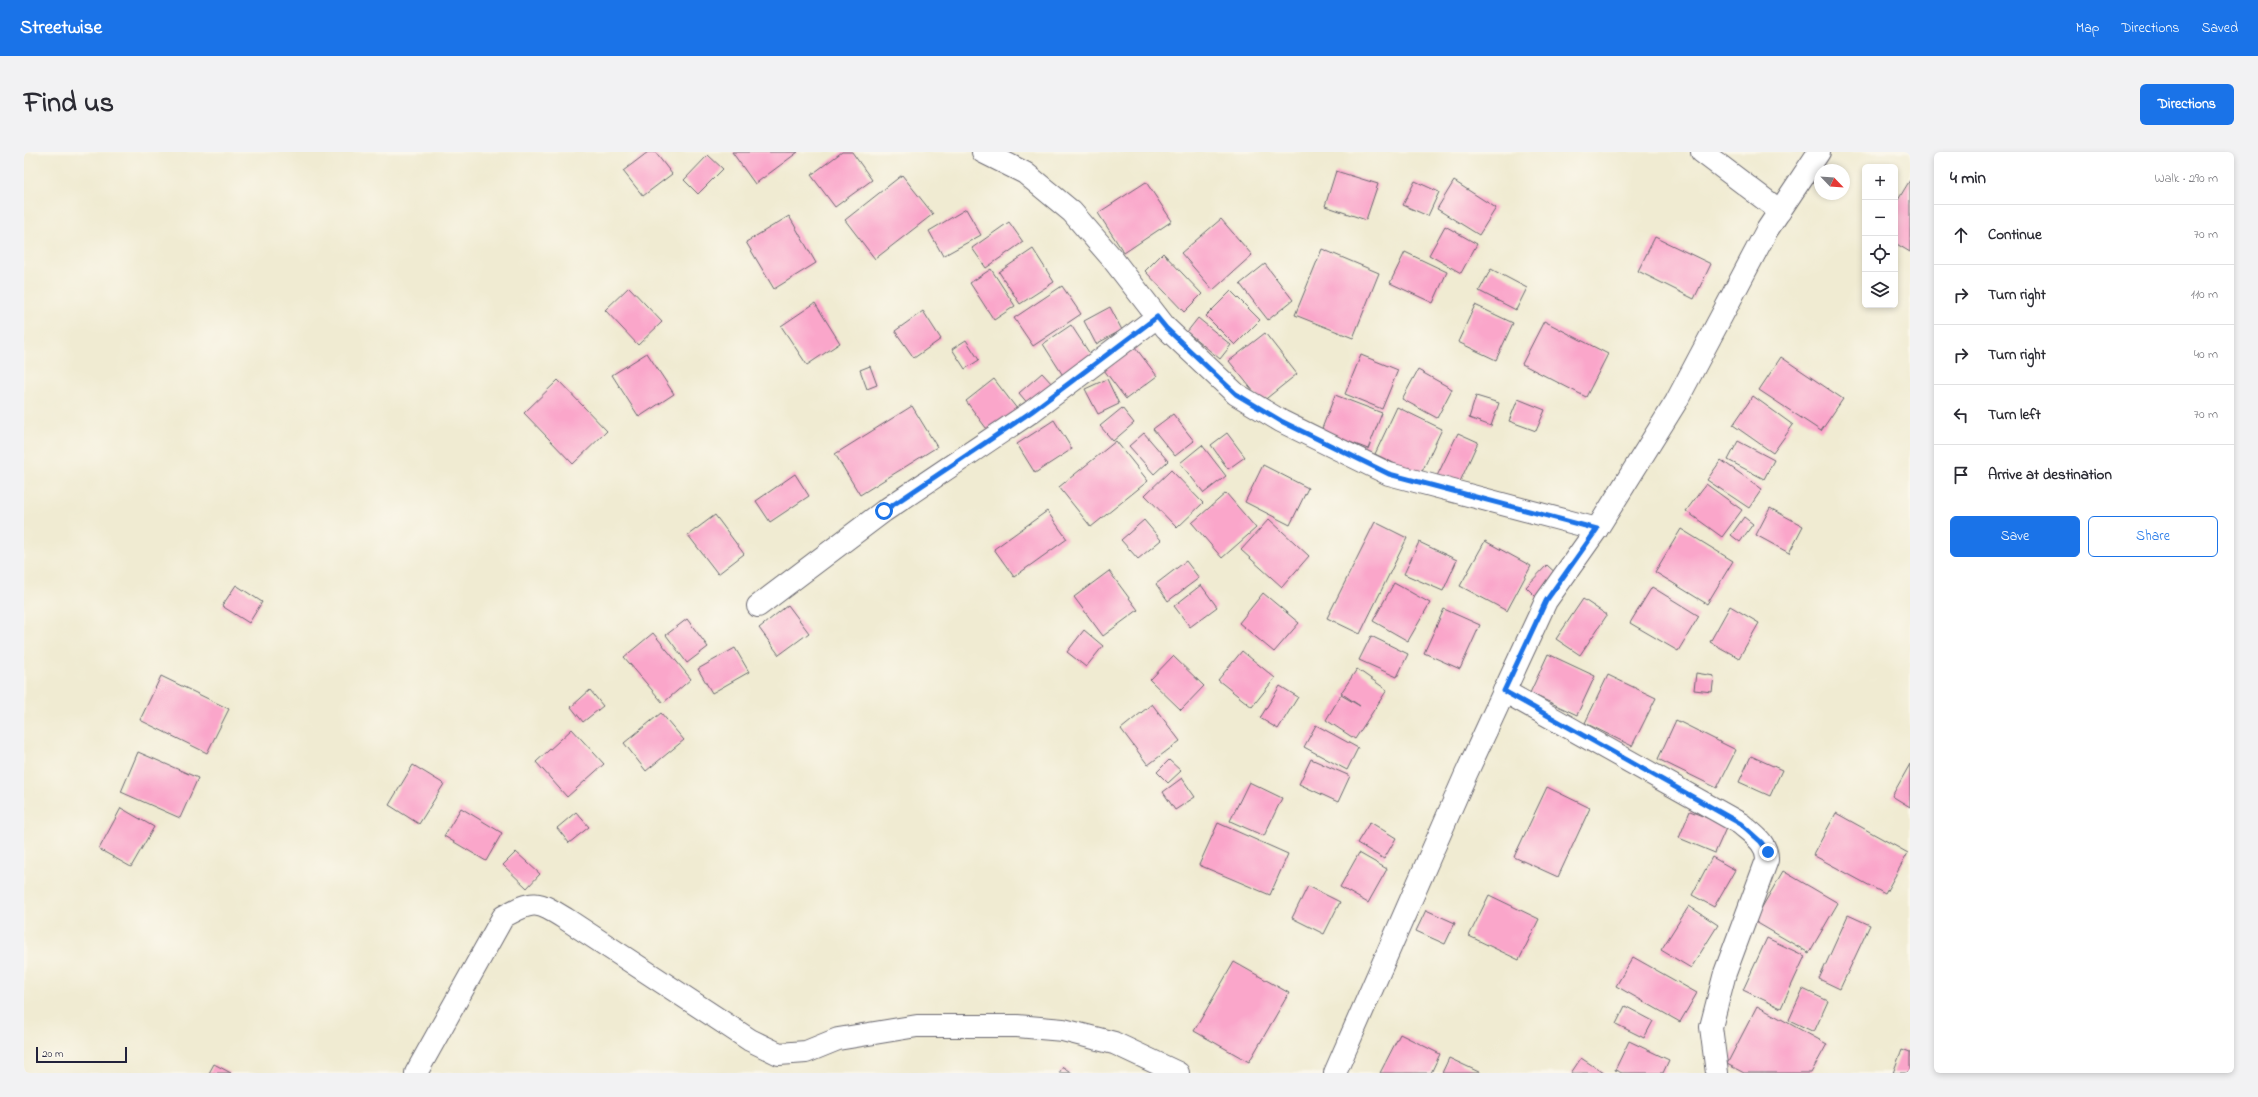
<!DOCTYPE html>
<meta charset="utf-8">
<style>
:root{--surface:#fff;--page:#f2f2f3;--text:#2b2b33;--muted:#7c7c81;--line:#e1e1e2;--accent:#1a73e8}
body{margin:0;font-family:"Indie Flower",sans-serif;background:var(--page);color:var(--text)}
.controls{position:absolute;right:12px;top:12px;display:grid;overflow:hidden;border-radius:6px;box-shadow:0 2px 6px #0003}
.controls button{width:36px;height:36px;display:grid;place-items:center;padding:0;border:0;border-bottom:1px solid var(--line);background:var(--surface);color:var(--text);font:20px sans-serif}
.compass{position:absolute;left:1790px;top:12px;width:36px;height:36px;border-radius:50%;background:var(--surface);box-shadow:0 2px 6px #0003;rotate:115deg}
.scale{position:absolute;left:12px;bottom:10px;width:91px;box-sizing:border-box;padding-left:4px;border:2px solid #22223b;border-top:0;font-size:11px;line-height:14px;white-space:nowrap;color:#22223b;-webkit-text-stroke:3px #fbf7ec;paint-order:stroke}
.stop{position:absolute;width:12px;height:12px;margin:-9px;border:3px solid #1a73e8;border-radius:50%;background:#fff}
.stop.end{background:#1a73e8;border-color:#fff;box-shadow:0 1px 4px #0008}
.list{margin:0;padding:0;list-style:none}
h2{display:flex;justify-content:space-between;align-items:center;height:52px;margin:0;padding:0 16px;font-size:17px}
h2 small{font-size:13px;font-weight:400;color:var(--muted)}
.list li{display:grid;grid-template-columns:26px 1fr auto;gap:12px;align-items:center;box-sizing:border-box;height:60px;padding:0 16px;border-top:1px solid var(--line)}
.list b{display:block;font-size:15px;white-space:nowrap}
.list em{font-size:13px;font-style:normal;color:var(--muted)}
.actions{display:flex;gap:8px;padding:12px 16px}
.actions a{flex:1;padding:9px 0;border:1px solid var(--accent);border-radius:6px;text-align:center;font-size:14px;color:var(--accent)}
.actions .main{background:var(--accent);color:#fff}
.icon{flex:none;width:22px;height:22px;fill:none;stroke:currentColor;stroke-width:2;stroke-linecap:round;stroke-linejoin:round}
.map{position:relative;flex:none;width:1886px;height:921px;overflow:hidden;border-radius:6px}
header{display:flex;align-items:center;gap:24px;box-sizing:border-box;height:56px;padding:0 20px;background:var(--accent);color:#fff}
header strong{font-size:19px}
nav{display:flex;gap:22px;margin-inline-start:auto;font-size:14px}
.intro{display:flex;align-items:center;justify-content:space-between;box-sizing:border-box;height:96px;padding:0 24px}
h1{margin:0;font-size:28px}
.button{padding:10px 18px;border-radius:6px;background:var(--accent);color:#fff;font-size:14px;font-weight:700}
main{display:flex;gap:24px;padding:0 24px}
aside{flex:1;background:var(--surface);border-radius:6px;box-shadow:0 2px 6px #0003}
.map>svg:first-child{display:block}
.building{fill:#faa6ca}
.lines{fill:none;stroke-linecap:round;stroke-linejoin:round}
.street-casing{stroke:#6a6870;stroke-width:24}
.street{stroke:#fff;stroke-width:22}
.route{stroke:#1a73e8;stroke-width:5}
</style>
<header>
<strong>Streetwise</strong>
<nav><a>Map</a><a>Directions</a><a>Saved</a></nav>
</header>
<div class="intro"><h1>Find us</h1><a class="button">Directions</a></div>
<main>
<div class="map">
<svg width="1886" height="921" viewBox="0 0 1886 921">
<rect width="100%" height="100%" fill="#fbf7ec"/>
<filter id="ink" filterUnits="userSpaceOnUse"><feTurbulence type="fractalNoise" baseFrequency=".025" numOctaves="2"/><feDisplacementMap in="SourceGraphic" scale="8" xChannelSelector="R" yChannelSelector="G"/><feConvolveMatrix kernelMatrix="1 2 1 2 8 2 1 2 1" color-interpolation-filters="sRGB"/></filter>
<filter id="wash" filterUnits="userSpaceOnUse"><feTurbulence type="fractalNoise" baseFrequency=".012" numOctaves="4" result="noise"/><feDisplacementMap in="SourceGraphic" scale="16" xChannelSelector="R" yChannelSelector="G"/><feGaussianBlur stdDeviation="0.9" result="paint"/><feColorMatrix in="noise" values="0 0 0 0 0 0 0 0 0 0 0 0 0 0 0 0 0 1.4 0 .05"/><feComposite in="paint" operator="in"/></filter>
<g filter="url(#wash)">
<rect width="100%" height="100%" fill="#f0ebd2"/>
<g id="blocks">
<g class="building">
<path d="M624 0H631L648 22 619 44 599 19Z"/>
<path d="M708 0H774L731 32Z"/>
<path d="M818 0H828L848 28 811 55 787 23Z"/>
<path d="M684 3 699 17 674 42 660 28Z"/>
<path d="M1312 19 1354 32 1342 68 1301 54Z"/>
<path d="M878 23 909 62 851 107 821 68Z"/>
<path d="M1886 28V100L1871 91V53Z"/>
<path d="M1391 29 1415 40 1404 64 1379 53Z"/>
<path d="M1430 29 1472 56 1455 83 1413 57Z"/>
<path d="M1122 30 1148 69 1100 101 1074 61Z"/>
<path d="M942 57 957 83 919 104 905 79Z"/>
<path d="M765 64 792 111 750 137 722 90Z"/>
<path d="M1197 67 1228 103 1189 138 1157 101Z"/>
<path d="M985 70 999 90 962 116 948 96Z"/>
<path d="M1421 74 1453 92 1437 121 1405 103Z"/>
<path d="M1631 85 1687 112 1670 147 1614 119Z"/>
<path d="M1009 97 1030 130 996 152 975 120Z"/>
<path d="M1298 97 1355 121 1329 186 1271 163Z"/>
<path d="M1381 100 1423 120 1409 151 1366 131Z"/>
<path d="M1139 101 1178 142 1160 160 1121 119Z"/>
<path d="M1241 112 1269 148 1244 168 1216 132Z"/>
<path d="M967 117 991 154 970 168 946 131Z"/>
<path d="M1467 117 1503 136 1492 158 1455 139Z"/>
<path d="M1038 134 1057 162 1009 194 990 166Z"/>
<path d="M605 135 638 170 614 193 581 158Z"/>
<path d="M1207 139 1236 168 1211 193 1182 164Z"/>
<path d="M791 151 816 191 783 213 757 174Z"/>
<path d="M1451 153 1489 171 1472 208 1434 190Z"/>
<path d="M1086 155 1098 178 1072 192 1060 169Z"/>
<path d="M899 159 917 187 890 206 871 179Z"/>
<path d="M1174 166 1207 193 1196 207 1163 180Z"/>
<path d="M1520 169 1584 202 1562 245 1498 212Z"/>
<path d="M1047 173 1068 205 1040 225 1019 192Z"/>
<path d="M1241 181 1273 222 1238 250 1205 209Z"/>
<path d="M942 188 955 208 941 217 928 197Z"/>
<path d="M1111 195 1133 224 1102 247 1080 218Z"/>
<path d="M623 201 650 242 615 265 588 223Z"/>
<path d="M1337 203 1374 218 1358 257 1321 242Z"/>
<path d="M1757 205 1819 247 1797 279 1735 238Z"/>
<path d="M846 214 853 233 843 237 836 218Z"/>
<path d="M1394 218 1428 237 1413 266 1378 247Z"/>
<path d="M1018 221 1029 233 1005 253 995 241Z"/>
<path d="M970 227 997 262 968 284 942 249Z"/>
<path d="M1083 227 1095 252 1074 262 1061 237Z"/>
<path d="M534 228 583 279 549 312 500 261Z"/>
<path d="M1311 243 1358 261 1344 297 1297 279Z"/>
<path d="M1452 244 1475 251 1467 274 1445 266Z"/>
<path d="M1729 244 1769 273 1749 301 1709 273Z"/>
<path d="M1494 247 1521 258 1512 279 1485 269Z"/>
<path d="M888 254 913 295 836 343 811 302Z"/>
<path d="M1373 255 1418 277 1396 324 1351 302Z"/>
<path d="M1098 256 1110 271 1089 289 1076 274Z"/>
<path d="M1149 262 1170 289 1151 304 1129 277Z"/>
<path d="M1030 268 1048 297 1011 321 993 292Z"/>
<path d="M1120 281 1144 309 1130 322 1105 294Z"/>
<path d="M1203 281 1221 305 1204 317 1187 293Z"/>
<path d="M1434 281 1454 290 1434 334 1413 324Z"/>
<path d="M1092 289 1124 329 1067 375 1035 335Z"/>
<path d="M1714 289 1750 308 1740 327 1704 308Z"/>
<path d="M1178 293 1202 324 1180 341 1156 311Z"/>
<path d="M1697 308 1738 337 1725 356 1683 328Z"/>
<path d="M1239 313 1284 336 1266 373 1221 350Z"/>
<path d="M1147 318 1179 351 1153 376 1121 343Z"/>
<path d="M771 322 785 344 746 370 732 349Z"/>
<path d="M1682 332 1718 358 1698 385 1662 359Z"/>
<path d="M1202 341 1232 376 1198 406 1168 371Z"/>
<path d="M1746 356 1779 374 1765 401 1732 383Z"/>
<path d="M1023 359 1043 387 990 425 970 397Z"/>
<path d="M691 363 720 402 694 422 664 383Z"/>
<path d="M1720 365 1729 372 1716 390 1707 383Z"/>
<path d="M1245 367 1285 404 1258 435 1217 398Z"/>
<path d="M1120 368 1137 388 1114 407 1097 388Z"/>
<path d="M1351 370 1383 386 1336 482 1303 466Z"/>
<path d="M1657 377 1709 409 1683 452 1631 420Z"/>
<path d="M1461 389 1507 414 1483 459 1436 434Z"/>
<path d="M1395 390 1433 408 1419 439 1380 422Z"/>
<path d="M1162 409 1175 426 1144 449 1132 432Z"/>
<path d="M1523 413 1536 425 1515 448 1502 435Z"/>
<path d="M1085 419 1114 458 1079 484 1050 445Z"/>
<path d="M1370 431 1406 451 1384 489 1349 469Z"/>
<path d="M212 433 238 450 225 471 198 454Z"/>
<path d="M1177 433 1193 455 1166 475 1150 454Z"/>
<path d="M1628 435 1675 464 1654 499 1606 471Z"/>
<path d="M1239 441 1275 471 1250 500 1215 471Z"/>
<path d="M1559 447 1583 463 1556 503 1532 487Z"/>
<path d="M764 453 785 481 755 503 735 476Z"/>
<path d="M1706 454 1735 471 1715 506 1686 490Z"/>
<path d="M1420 457 1456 473 1436 517 1400 501Z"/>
<path d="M663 467 684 495 663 511 642 483Z"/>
<path d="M1060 478 1079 494 1062 515 1043 500Z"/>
<path d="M629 481 667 527 639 551 600 505Z"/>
<path d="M1347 484 1384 502 1373 525 1335 508Z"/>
<path d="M711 496 725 520 688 541 674 517Z"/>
<path d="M1218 499 1251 526 1228 555 1194 528Z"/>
<path d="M1524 502 1571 524 1553 563 1506 541Z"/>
<path d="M1149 504 1180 534 1157 558 1126 528Z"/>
<path d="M1333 517 1363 538 1331 587 1302 568 1317 543 1336 554 1317 541Z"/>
<path d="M1672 521 1690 524 1688 540 1670 538Z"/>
<path d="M1584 523 1632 546 1608 594 1561 571Z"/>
<path d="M137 524 205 557 183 601 116 568Z"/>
<path d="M1256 534 1274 545 1254 577 1236 566Z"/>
<path d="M566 538 579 554 559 570 547 555Z"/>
<path d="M1128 552 1156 589 1124 613 1097 577Z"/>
<path d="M637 561 660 588 622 619 600 591Z"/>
<path d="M1652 568 1712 598 1693 636 1634 607Z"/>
<path d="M1292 573 1334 596 1323 618 1280 595Z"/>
<path d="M548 577 580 612 543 645 512 610Z"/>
<path d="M114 600 174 626 156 666 97 640Z"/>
<path d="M1727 604 1758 618 1746 644 1715 630Z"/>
<path d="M1287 607 1326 624 1314 650 1275 632Z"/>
<path d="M1145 608 1157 619 1144 631 1133 620Z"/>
<path d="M1886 612V655L1868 644Z"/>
<path d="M389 613 420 632 395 672 365 653Z"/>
<path d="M1158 626 1171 645 1151 658 1139 640Z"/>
<path d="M1225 630 1258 646 1240 684 1206 669Z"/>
<path d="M1523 635 1566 656 1534 725 1490 705Z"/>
<path d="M97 656 130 675 107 715 75 697Z"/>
<path d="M437 656 478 681 462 709 420 684Z"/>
<path d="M1666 659 1703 674 1691 701 1655 686Z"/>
<path d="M552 660 565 675 545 691 533 676Z"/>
<path d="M1812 661 1884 701 1861 742 1789 703Z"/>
<path d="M1346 670 1372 686 1360 707 1333 691Z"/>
<path d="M1194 671 1264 702 1246 743 1175 713Z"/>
<path d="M492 700 516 722 503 736 479 713Z"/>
<path d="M1335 701 1363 717 1344 751 1316 735Z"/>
<path d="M1688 705 1711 718 1690 755 1668 743Z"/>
<path d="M1759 719 1814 751 1785 801 1730 769Z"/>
<path d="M1284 734 1316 750 1300 782 1268 766Z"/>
<path d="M1465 743 1515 767 1495 808 1445 784Z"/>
<path d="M1665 754 1694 773 1667 816 1637 798Z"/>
<path d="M1402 758 1431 771 1421 792 1392 779Z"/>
<path d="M1824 763 1846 773 1816 837 1795 827Z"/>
<path d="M1743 786 1781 804 1757 856 1719 838Z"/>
<path d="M1609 805 1673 841 1656 870 1592 834Z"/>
<path d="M1210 810 1265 841 1225 910 1170 879Z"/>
<path d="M1779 837 1804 849 1790 880 1765 868Z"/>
<path d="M1601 854 1629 869 1620 886 1592 872Z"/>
<path d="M1733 854 1803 892 1787 921H1720L1703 912Z"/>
<path d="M1376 882 1416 902 1407 921H1356Z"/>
<path d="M1605 889 1645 908 1639 921H1598L1591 918Z"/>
<path d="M1878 897 1886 900V921H1869Z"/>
<path d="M1425 906 1457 921H1418Z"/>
<path d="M1557 906 1580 921H1547Z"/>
<path d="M190 912 207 921H185Z"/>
<path d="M1039 915 1048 921H1035Z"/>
</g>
</g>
</g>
<g filter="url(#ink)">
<use href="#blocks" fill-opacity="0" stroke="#6a6870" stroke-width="1"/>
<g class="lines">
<g class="street-casing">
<g id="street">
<path d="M959 0 1001 21 1048 60 1087 105 1142 176 1212 242 1257 269 1365 322 1573 377"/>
<path d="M1678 0 1756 59"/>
<path d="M734 454 860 359 1007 260 1133 165"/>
<path d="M1480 539 1717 672C1728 682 1744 691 1743 708L1701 821 1687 875 1693 921"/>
<path d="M392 921 479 765C510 747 513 749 542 767L726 888 755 902 782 900 814 887 893 874H993L1039 878 1090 891 1154 921"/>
<path d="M1311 921 1442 622 1522 449 1573 377 1652 250 1743 78 1795 0"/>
</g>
</g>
<use href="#street" class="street"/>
</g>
</g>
<g class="lines" filter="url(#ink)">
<path class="route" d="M860 359 1007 260 1133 165 1142 176 1212 242 1257 269 1365 322 1573 377 1522 449 1480 539 1717 672 1737 690 1744 700"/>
</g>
</svg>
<div class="controls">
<button>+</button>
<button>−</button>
<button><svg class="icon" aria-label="locate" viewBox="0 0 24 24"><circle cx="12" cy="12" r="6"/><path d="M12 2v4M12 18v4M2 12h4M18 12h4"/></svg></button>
<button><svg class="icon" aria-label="layers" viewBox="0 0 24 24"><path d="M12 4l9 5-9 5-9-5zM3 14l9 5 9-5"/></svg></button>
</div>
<svg class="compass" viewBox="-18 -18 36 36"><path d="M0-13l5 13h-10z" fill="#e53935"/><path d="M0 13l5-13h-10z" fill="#7c7c81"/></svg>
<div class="scale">20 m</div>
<div class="stop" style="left:860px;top:359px"></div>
<div class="stop end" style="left:1744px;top:700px"></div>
</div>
<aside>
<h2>4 min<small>Walk · 290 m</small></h2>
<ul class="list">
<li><svg class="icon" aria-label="ahead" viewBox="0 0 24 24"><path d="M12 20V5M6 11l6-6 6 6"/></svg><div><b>Continue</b></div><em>70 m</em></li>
<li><svg class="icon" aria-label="right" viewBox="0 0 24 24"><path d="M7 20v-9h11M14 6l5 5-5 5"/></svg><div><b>Turn right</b></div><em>110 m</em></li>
<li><svg class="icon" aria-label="right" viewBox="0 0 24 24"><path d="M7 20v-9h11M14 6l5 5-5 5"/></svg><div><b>Turn right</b></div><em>40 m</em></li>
<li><svg class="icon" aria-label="left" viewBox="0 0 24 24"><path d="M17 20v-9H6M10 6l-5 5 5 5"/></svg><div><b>Turn left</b></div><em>70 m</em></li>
<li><svg class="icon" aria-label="arrive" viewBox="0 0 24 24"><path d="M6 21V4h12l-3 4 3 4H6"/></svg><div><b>Arrive at destination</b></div></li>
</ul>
<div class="actions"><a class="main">Save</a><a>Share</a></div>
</aside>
</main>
